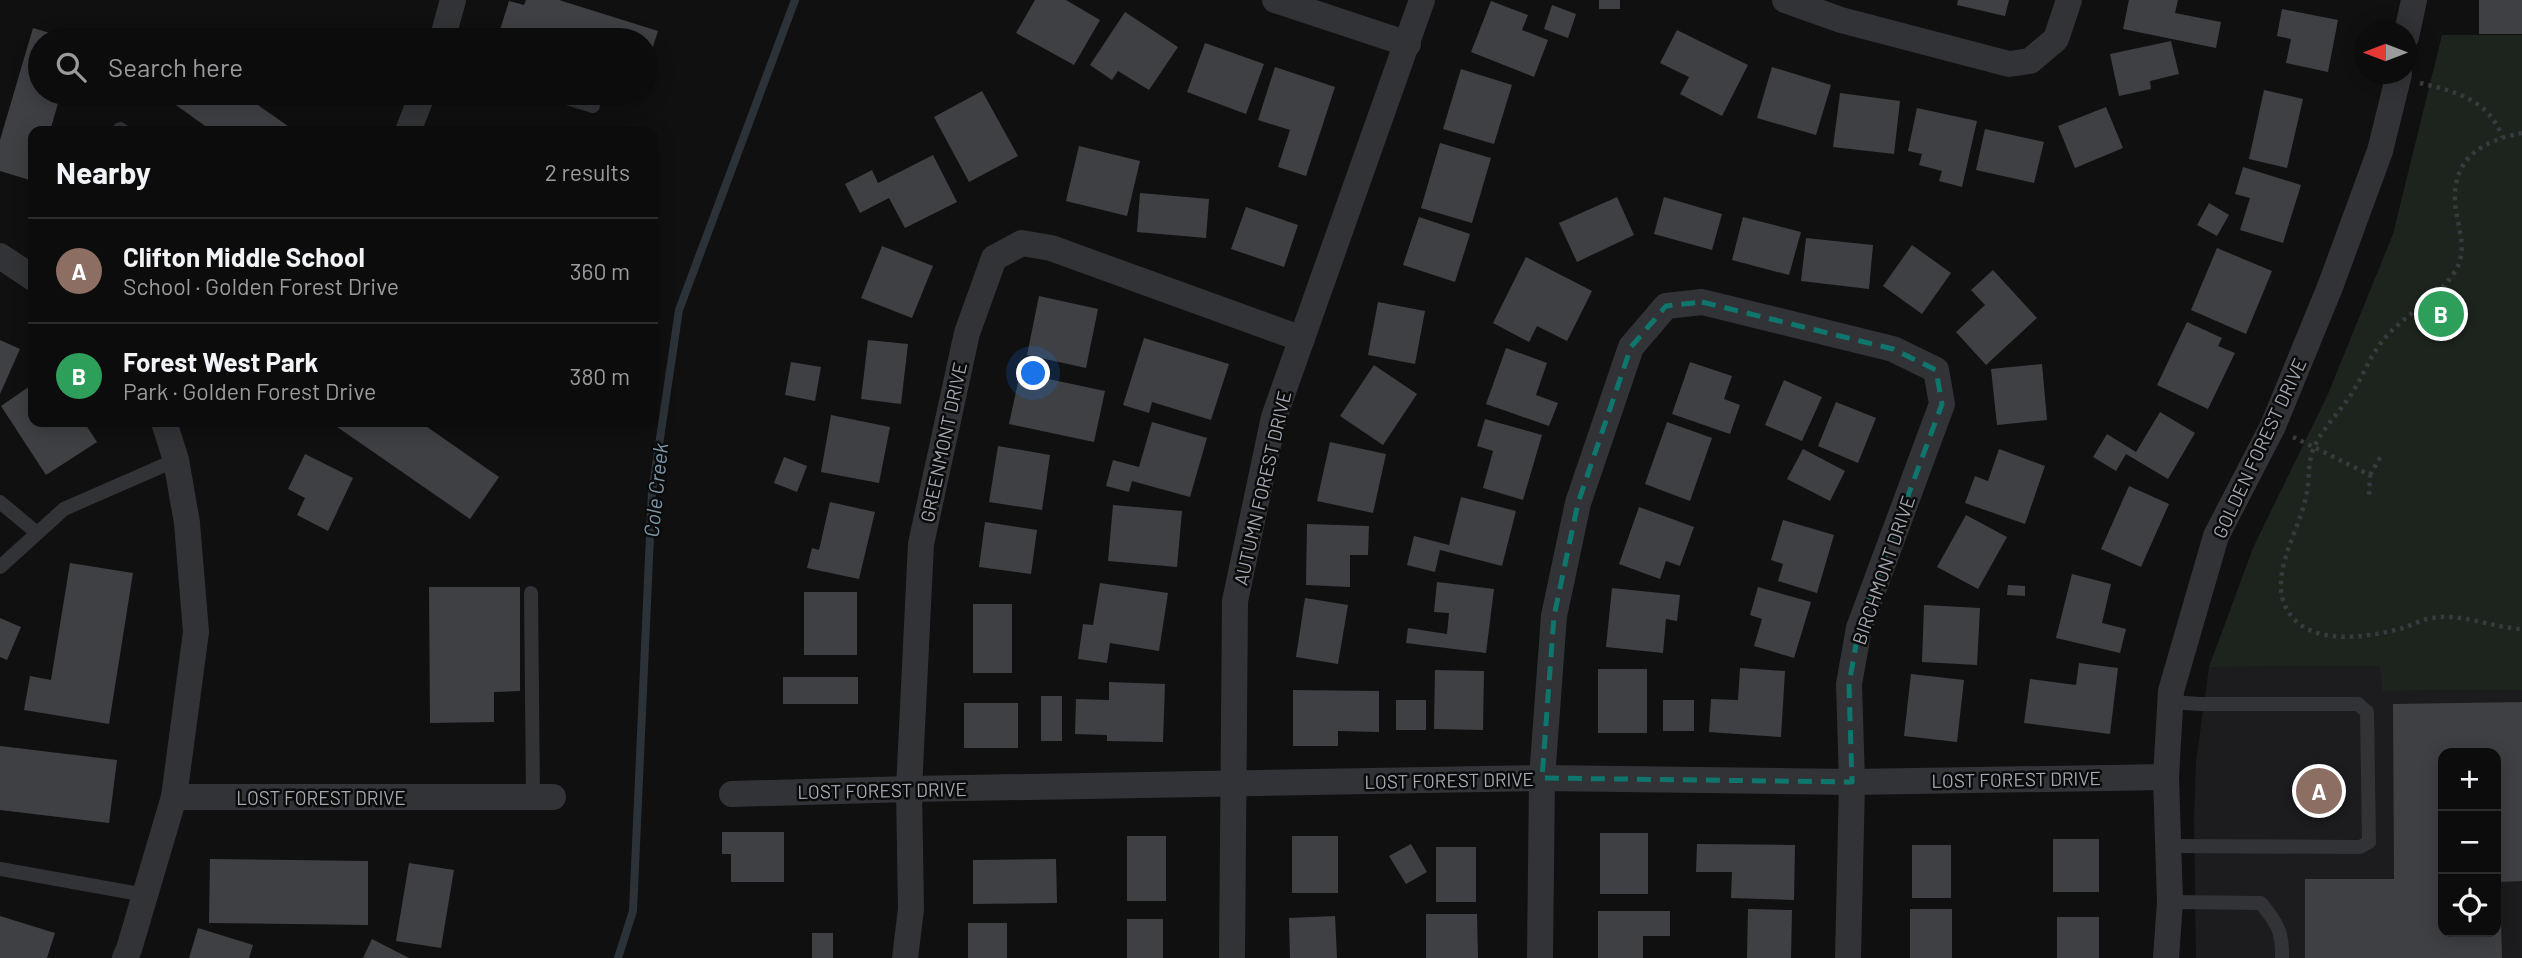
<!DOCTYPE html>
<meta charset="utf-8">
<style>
:root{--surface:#0c0c0d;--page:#1a1a1b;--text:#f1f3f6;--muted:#9a9b9d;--line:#2c2c2e;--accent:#df9c3b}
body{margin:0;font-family:Barlow,sans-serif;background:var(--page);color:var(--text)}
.controls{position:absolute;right:21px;bottom:21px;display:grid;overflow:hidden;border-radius:14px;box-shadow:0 4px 18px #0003}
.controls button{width:63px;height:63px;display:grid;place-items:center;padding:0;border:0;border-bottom:2px solid var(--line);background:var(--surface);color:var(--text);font:35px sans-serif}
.compass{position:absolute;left:2354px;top:21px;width:63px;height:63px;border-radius:50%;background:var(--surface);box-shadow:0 4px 18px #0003;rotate:270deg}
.you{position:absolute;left:1034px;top:374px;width:24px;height:24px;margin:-18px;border:5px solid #fff;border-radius:50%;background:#1a73e8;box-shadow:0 0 0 10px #1a73e833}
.badge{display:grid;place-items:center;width:46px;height:46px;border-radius:50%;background:var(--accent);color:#fff;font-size:23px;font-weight:700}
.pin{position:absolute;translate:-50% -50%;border:4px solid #fff;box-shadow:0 2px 7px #0006}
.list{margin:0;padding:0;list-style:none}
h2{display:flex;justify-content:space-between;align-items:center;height:91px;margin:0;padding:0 28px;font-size:30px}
h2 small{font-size:23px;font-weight:400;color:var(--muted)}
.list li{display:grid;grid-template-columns:46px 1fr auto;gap:21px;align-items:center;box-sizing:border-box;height:105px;padding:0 28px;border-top:2px solid var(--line)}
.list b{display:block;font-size:26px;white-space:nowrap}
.list p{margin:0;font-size:23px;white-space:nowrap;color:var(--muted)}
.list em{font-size:23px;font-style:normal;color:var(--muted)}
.icon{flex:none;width:38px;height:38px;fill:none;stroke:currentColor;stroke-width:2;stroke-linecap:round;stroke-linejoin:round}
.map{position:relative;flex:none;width:2522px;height:958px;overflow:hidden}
.search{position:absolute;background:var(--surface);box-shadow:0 4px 18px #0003;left:28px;top:28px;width:630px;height:77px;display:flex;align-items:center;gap:18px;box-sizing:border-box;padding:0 24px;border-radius:38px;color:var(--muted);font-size:26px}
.panel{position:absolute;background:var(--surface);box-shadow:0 4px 18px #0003;left:28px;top:126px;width:630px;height:301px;border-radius:14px}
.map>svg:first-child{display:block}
.built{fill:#1c1c1e;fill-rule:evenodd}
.green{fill:#1d241d}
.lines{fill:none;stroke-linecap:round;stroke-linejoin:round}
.stream{stroke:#2b3339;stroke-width:8}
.building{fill:#3f4044;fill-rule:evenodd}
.path{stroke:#383a3d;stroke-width:4.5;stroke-dasharray:3.5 5;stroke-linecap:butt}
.service{stroke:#323336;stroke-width:14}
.minor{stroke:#323336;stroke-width:26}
.marked{fill:none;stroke:#0f766e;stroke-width:5;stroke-dasharray:14 9;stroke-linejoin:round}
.labels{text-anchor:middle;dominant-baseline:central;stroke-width:5;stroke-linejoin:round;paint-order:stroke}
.street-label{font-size:19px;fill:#a3a8b1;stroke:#0b0b0c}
.water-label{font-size:21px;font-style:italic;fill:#7c97a9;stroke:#0b0b0c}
</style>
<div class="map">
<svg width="2522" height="958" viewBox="0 0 2522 958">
<rect width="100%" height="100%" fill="#101011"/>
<path class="built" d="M2381 666 2382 691 2522 690V958H2196L2194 819 2196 762 2209 667ZM2443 753H2496V932H2443Z"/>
<path class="green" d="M2442 35H2522V690L2382 691 2380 666 2209 667 2253 548 2328 394 2393 234Z"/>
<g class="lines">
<path class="stream" d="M618 958 633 911 652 492 679 310 795 0"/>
</g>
<g class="building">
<path d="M526 0H559L658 31 646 68V40H533L500 30 509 1 524 5Z"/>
<path d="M1035 0H1066L1100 20 1074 65 1016 33Z"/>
<rect x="1599" y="0" width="21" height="9"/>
<path d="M1958 0H2009L2005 16 1957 5Z"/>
<path d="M2129 0H2178L2175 13 2221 22 2216 48 2123 29Z"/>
<rect x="2479" y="0" width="43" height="34"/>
<path d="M1491 1 1528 15 1522 30 1548 40 1534 77 1471 52Z"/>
<path d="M1552 5 1576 14 1568 38 1544 29Z"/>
<path d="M2282 9 2338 20 2328 72 2286 63 2291 39 2277 36Z"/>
<path d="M1125 12 1178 47 1149 90 1118 71 1112 80 1090 65Z"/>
<path d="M33 28 73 40H40V93H61L50 131H33V181L0 171V140Z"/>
<path d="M1677 30 1748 65 1722 116 1680 94 1689 77 1660 63Z"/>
<path d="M2171 41 2179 74 2150 81 2151 89 2119 96 2110 54Z"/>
<path d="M1205 43 1264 64 1246 114 1187 92Z"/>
<path d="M1275 67 1335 87 1306 176 1278 167 1290 130 1258 120Z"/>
<path d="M1772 67 1831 85 1816 135 1757 118Z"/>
<path d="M1461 69 1512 85 1494 144 1443 129Z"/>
<path d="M2264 90 2303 99 2287 168 2249 159Z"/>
<path d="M982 91 1018 156 969 182 934 117Z"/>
<path d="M174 93H241L295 131H212L169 100Z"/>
<path d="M1840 93 1900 101 1894 154 1833 147Z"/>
<path d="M2106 107 2123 148 2075 168 2058 126Z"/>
<path d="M1917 108 1977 121 1962 187 1939 181 1942 171 1919 165 1922 154 1908 151Z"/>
<path d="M1985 129 2044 142 2034 183 1976 170Z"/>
<path d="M1440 143 1491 158 1472 223 1421 208Z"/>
<path d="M1079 146 1140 161 1127 216 1066 201Z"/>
<path d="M933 155 957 202 905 228 889 198 860 213 845 184 872 170 878 183Z"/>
<path d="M2243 167 2301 185 2283 243 2240 230 2250 198 2235 194Z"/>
<path d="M1140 193 1209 199 1206 238 1137 232Z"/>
<path d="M1617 197 1634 235 1577 262 1559 223Z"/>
<path d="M1664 197 1722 214 1712 250 1654 234Z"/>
<path d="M2209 203 2229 215 2217 236 2197 225Z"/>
<path d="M1246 207 1298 225 1284 267 1231 249Z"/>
<path d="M1419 217 1470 234 1455 282 1403 265Z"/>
<path d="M1743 217 1801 232 1789 275 1732 260Z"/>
<path d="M1806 238 1873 245 1869 289 1801 281Z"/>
<path d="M1912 245 1951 273 1922 314 1883 286Z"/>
<path d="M882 246 933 266 912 318 861 298Z"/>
<path d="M2217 248 2272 271 2246 334 2191 310Z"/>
<path d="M1526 257 1592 291 1567 341 1537 326 1529 342 1493 323Z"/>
<path d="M1993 270 2037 318 1986 365 1956 332 1985 305 1971 290Z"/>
<path d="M1039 296 1098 309 1086 368 1027 355Z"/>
<path d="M1378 302 1425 311 1415 364 1368 355Z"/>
<path d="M2187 322 2222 338 2218 346 2235 353 2208 409 2157 385Z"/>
<path d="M1144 338 1229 364 1211 420 1152 402 1149 413 1123 405Z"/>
<path d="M0 340 20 349 0 394Z"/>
<path d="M868 340 908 344 901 404 861 399Z"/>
<path d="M1506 348 1547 363 1536 395 1558 403 1549 426 1486 404Z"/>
<path d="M791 362 821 367 815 401 785 395Z"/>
<path d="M1690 362 1732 376 1724 399 1740 405 1730 434 1672 414Z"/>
<path d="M2042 364 2047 420 1997 425 1991 369Z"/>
<path d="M1374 365 1417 394 1383 445 1340 416Z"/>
<path d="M1020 373 1105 391 1094 442 1009 424Z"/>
<path d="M1784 380 1822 397 1802 441 1765 425Z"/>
<path d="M33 384V422H84L97 442 46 475 1 406Z"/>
<path d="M1836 402 1876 418 1858 463 1818 446Z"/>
<path d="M2160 412 2195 433 2168 479 2126 454 2116 471 2093 457 2107 434 2136 452Z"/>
<path d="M831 415 890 427 879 483 821 472Z"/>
<path d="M1485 419 1542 435 1523 500 1483 488 1493 451 1477 446Z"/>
<path d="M330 422H420L499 477 470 519Z"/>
<path d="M1152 422 1207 438 1190 497 1132 481 1129 492 1106 486 1113 460 1139 467Z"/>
<path d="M1667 422 1712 438 1690 501 1645 484Z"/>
<path d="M1330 442 1386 454 1373 513 1317 501Z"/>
<path d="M998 446 1050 455 1042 510 989 502Z"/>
<path d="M1803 449 1845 471 1830 501 1787 479Z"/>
<path d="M1999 449 2045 466 2025 524 1965 503 1975 476 1988 481Z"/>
<path d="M305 454 353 478 328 531 297 515 305 498 288 489Z"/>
<path d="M784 457 807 466 797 492 774 483Z"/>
<path d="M2129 486 2169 504 2141 567 2101 549Z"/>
<path d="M1461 497 1516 511 1502 566 1440 550 1435 572 1407 565 1414 536 1449 545Z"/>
<path d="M830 502 875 512 859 579 807 568 812 548 819 550Z"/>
<path d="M1113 505 1182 511 1177 567 1108 561Z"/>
<path d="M1639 507 1694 527 1680 566 1666 561 1660 579 1619 564Z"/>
<path d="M1966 515 2007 537 1978 589 1937 567Z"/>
<path d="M1783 520 1834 535 1817 593 1778 581 1783 564 1771 560Z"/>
<path d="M985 522 1037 530 1031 574 979 567Z"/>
<path d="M1307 524 1369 526 1368 555H1350V587L1306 585Z"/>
<path d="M70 563 133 573 109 724 24 710 30 676 51 680Z"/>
<path d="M2072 574 2111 584 2102 623 2126 629 2120 653 2056 638Z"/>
<path d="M1437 582 1494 589 1486 653 1406 643 1408 628 1447 634 1449 613 1434 612Z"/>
<path d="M1100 583 1168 593 1159 651 1110 643 1107 663 1078 659 1083 624 1093 625Z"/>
<path d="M2008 585 2025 586V596L2007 595Z"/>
<path d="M429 587H520V691L494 692V722L430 723Z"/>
<path d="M1758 587 1811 602 1794 658 1754 646 1762 619 1750 615Z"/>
<path d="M1612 588 1680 595 1677 621 1666 619 1663 653 1606 647Z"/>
<rect x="804" y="592" width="53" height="63"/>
<path d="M1305 598 1348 605 1338 664 1296 657Z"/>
<rect x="973" y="604" width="39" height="69"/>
<path d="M1924 605 1980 608 1977 665 1922 662Z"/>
<path d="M0 618 21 627 7 660 0 657Z"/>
<path d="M2079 663 2118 668 2110 734 2024 723 2030 679 2076 685Z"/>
<path d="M1740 668 1785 671 1781 737 1709 732 1711 699 1738 700Z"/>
<rect x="1598" y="669" width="49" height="64"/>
<path d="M1435 670 1484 671 1483 730 1434 729Z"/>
<path d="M1911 674 1964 680 1957 742 1904 736Z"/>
<rect x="783" y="677" width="75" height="27"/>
<path d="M1109 682 1165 684 1163 742 1107 741V735L1075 734 1076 699 1109 700Z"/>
<path d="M1293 690 1379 691V732L1338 731V746H1293Z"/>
<rect x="1041" y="696" width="21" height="45"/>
<rect x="1396" y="700" width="30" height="30"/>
<rect x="1663" y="700" width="31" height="31"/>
<path d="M2522 702V881L2500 882 2502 958H2305V879H2394L2393 704ZM2443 753H2496V932H2443Z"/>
<rect x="964" y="703" width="54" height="45"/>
<path d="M0 746 117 760 109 823 0 810Z"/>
<path d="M722 832H784V882H731V854H722Z"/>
<rect x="1600" y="833" width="48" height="61"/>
<rect x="1127" y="836" width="39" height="65"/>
<rect x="1292" y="836" width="46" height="57"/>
<rect x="2053" y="839" width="46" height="53"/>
<path d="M1411 844 1427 872 1406 884 1389 856Z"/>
<path d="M1697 844 1795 845 1794 900 1731 898 1732 872H1696Z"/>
<rect x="1912" y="845" width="39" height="53"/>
<rect x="1436" y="847" width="40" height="55"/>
<path d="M210 859 368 861V925L209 923Z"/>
<path d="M1056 859 1057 903 973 904V860Z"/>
<path d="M409 863 454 870 441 948 396 941Z"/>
<path d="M1748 909 1792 910 1791 958H1747Z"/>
<rect x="1910" y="909" width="42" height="49"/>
<path d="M1598 911H1670V936H1643V958H1598Z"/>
<path d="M1426 914H1477L1478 958H1426Z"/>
<path d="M0 916 55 933 47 958H0Z"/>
<path d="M1335 916 1337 958H1290L1289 918Z"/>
<rect x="2057" y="917" width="42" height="41"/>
<rect x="1127" y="919" width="36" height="39"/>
<rect x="968" y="923" width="39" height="35"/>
<path d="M198 928 253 945 249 958H189Z"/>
<rect x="812" y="933" width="21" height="25"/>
<path d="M372 939 409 958H363Z"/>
</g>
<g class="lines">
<g class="path">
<path d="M2420 83C2454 91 2490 100 2502 137"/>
<path d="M2522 133C2484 140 2453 157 2455 201 2456 225 2470 249 2454 273 2434 303 2398 317 2378 347 2368 361 2362 378 2352 393 2340 412 2322 428 2313 450 2307 466 2310 481 2306 496 2299 534 2263 582 2292 617 2317 646 2369 637 2403 628 2413 625 2422 619 2433 618 2462 613 2493 628 2522 629"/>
<path d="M2293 437 2370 475 2369 497"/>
<path d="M2370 475 2381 456"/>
</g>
<g class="service">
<path d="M551 93 593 106"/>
<path d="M120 129 123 131"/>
<path d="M0 502 37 533"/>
<path d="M0 567 64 509 176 460"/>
<path d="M531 593 533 797"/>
<path d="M2168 846 2360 847 2369 842 2367 712 2358 704H2200L2170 702"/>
<path d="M0 869 145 895"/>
<path d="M2170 902 2261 903C2277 923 2283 932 2282 958"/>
</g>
<g class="minor">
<path d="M1275 0 1408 44"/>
<path d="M1785 0 1841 20 2009 64 2030 61 2056 39 2069 0"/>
<path d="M2406 37 2414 0"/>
<path d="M442 40 453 0"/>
<path d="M408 131 423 93"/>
<path d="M0 256 33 278"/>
<path d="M732 794 909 789 1542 778 1852 782 2166 777"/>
<path d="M174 797H553"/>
<path d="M125 958 129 949 174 797 196 632 187 523 176 460 164 422"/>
<path d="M905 958 911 909 909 789 921 544 967 333 994 258 1022 243 1051 248 1302 339"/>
<path d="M1232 958 1235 601 1274 417 1422 0"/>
<path d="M1540 958 1542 778 1554 616 1578 503 1631 347 1666 306 1702 302 1893 349 1936 370 1942 404 1859 628 1849 684 1852 782 1848 958"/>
<path d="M2166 958 2170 902 2166 777 2171 691 2216 536 2273 426 2330 287 2380 151 2399 74"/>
</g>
</g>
<path class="marked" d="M1702 302 1893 349 1936 370 1942 404 1859 628 1849 684 1852 782 1542 778 1554 616 1578 503 1631 347 1666 306Z"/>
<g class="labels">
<g class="street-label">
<text transform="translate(943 442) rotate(-78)">GREENMONT DRIVE</text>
<text transform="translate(2259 448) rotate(-65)">GOLDEN FOREST DRIVE</text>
<text transform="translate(1262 488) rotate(-77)">AUTUMN FOREST DRIVE</text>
<text transform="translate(1883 570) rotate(-71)">BIRCHMONT DRIVE</text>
<text transform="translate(2016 779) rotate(-1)">LOST FOREST DRIVE</text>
<text transform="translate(1449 780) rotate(-1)">LOST FOREST DRIVE</text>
<text transform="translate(882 790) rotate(-1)">LOST FOREST DRIVE</text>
<text x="321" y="797">LOST FOREST DRIVE</text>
</g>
<g class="water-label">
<text transform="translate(655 490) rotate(-84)">Cole Creek</text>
</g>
</g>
</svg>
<div class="controls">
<button>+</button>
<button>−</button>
<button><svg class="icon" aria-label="locate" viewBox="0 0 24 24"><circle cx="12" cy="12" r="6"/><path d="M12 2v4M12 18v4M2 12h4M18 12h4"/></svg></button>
</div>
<svg class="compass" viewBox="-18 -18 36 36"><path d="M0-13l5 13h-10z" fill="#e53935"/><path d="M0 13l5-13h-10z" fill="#9a9b9d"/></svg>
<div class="you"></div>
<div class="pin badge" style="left:2319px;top:791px;background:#8d6e63">A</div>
<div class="pin badge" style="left:2441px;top:314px;background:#2e9e5b">B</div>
<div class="search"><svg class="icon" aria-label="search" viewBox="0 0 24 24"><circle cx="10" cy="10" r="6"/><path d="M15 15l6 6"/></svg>Search here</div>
<section class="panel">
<h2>Nearby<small>2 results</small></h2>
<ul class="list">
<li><span class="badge" style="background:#8d6e63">A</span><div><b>Clifton Middle School</b><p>School · Golden Forest Drive</p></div><em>360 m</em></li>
<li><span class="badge" style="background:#2e9e5b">B</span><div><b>Forest West Park</b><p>Park · Golden Forest Drive</p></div><em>380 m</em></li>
</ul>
</section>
</div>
